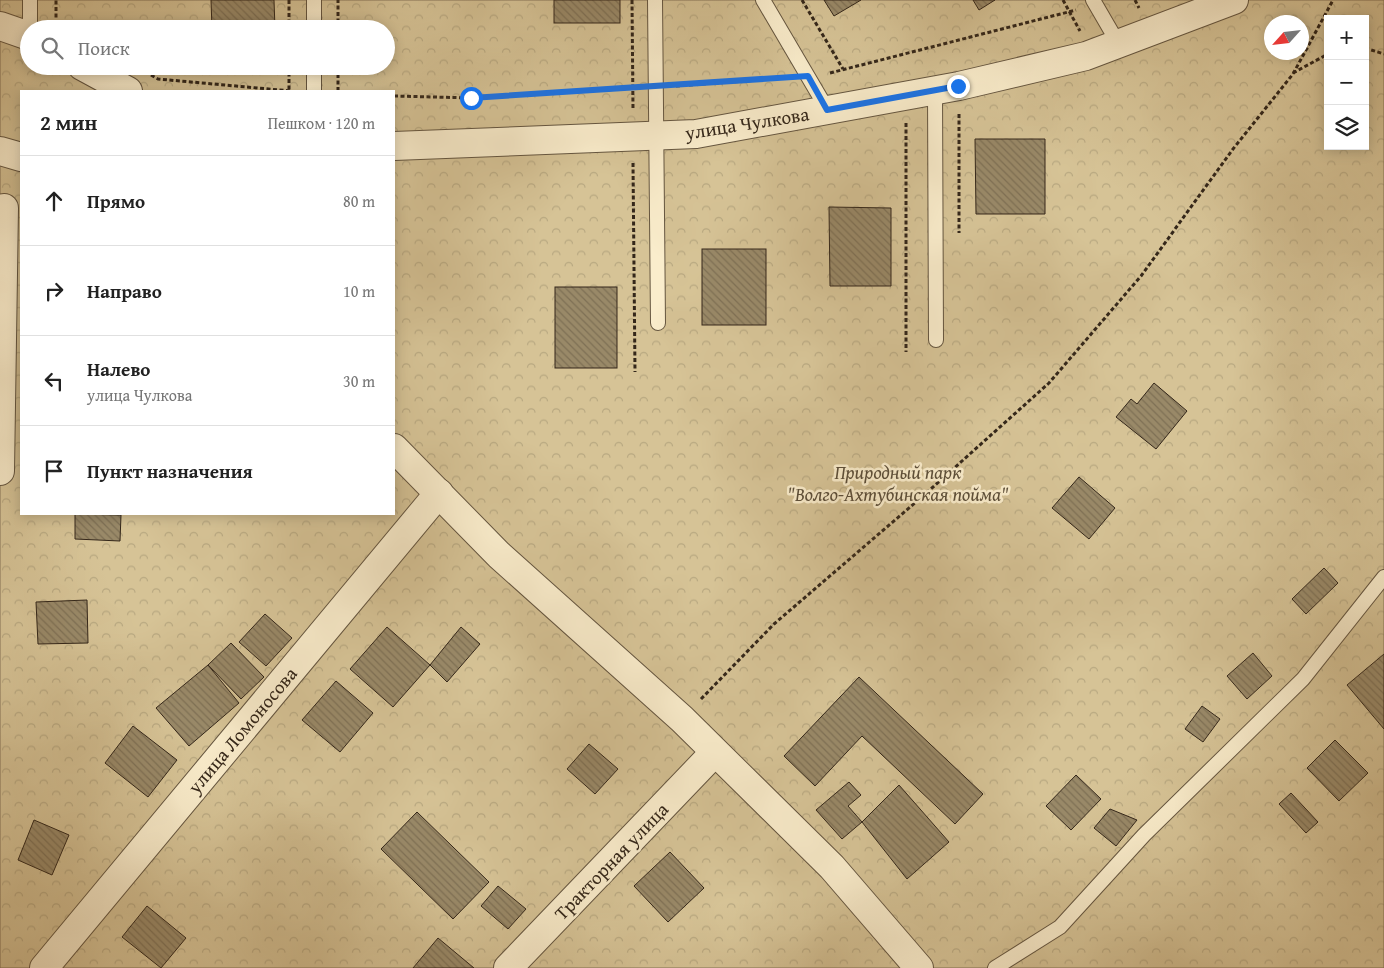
<!DOCTYPE html>
<html lang="ru">
<meta charset="utf-8">
<style>
:root{--surface:#fff;--page:#f6f6f6;--text:#222;--muted:#767676;--line:#e0e0e0}
body{margin:0;font-family:"Gentium Book Plus",serif;background:var(--page);color:var(--text)}
.controls{position:absolute;right:15px;top:15px;display:grid;overflow:hidden;border-radius:0px;box-shadow:0 2px 12px #0003}
.controls button{width:45px;height:45px;display:grid;place-items:center;padding:0;border:0;border-bottom:1px solid var(--line);background:var(--surface);color:var(--text);font:25px sans-serif}
.compass{position:absolute;left:1264px;top:15px;width:45px;height:45px;border-radius:50%;background:var(--surface);box-shadow:0 2px 12px #0003;rotate:243deg}
.stop{position:absolute;width:15px;height:15px;margin:-11px;border:4px solid #1a73e8;border-radius:50%;background:#fff}
.stop.end{background:#1a73e8;border-color:#fff;box-shadow:0 1px 5px #0008}
.list{margin:0;padding:0;list-style:none}
h2{display:flex;justify-content:space-between;align-items:center;height:65px;margin:0;padding:0 20px;font-size:21px}
h2 small{font-size:16px;font-weight:400;color:var(--muted)}
.list li{display:grid;grid-template-columns:32px 1fr auto;gap:15px;align-items:center;box-sizing:border-box;height:90px;padding:0 20px;border-top:1px solid var(--line)}
.list b{display:block;font-size:19px;white-space:nowrap}
.list p{margin:0;font-size:16px;white-space:nowrap;color:var(--muted)}
.list em{font-size:16px;font-style:normal;color:var(--muted)}
.icon{flex:none;width:28px;height:28px;fill:none;stroke:currentColor;stroke-width:2;stroke-linecap:round;stroke-linejoin:round}
.map{position:relative;flex:none;width:1384px;height:968px;overflow:hidden}
.search{position:absolute;background:var(--surface);box-shadow:0 2px 12px #0003;left:20px;top:20px;width:375px;height:55px;display:flex;align-items:center;gap:12px;box-sizing:border-box;padding:0 18px;border-radius:28px;color:var(--muted);font-size:19px}
.panel{position:absolute;background:var(--surface);box-shadow:0 2px 12px #0003;left:20px;top:90px;width:375px;height:425px;border-radius:0px}
.map>svg:first-child{display:block}
.park{fill:url(#park-crowns);stroke:#857558;fill-rule:evenodd}
.building{fill:url(#building-back-hatch);stroke:#34271a}
.lines{fill:none;stroke-linecap:round;stroke-linejoin:round}
.service-casing{stroke:#655640;stroke-width:16}
.minor-casing{stroke:#655640;stroke-width:30}
.path{stroke:#34271a;stroke-width:3;stroke-dasharray:4 2.5;stroke-linecap:butt}
.service{stroke:#faedcc;stroke-width:14}
.minor{stroke:#faedcc;stroke-width:28}
.route{stroke:#1a73e8;stroke-width:6}
.labels{text-anchor:middle;dominant-baseline:central;stroke-width:5;stroke-linejoin:round;paint-order:stroke}
.street-label{font-size:19px;fill:#34271a;stroke:#faedcc}
.park-label{font-size:19px;font-style:italic;fill:#5c4e39;stroke:#faedcc}
</style>
<div class="map">
<svg width="1384" height="968" viewBox="0 0 1384 968">
<defs>
<pattern id="park-crowns" width="20" height="18" patternUnits="userSpaceOnUse" patternTransform="scale(1.25)"><rect width="20" height="18" fill="#d6c396"/><path d="M2 6a3 3 0 1 1 6 0M12 15a3 3 0 1 1 6 0" fill="none" stroke="#b8a881"/></pattern>
<pattern id="building-back-hatch" width="6" height="6" patternUnits="userSpaceOnUse" patternTransform="scale(1.25)"><rect width="6" height="6" fill="#998968"/><path d="M-1 5l2 2M0 0l6 6M5-1l2 2" fill="none" stroke="#7e7055"/></pattern>
</defs>
<rect width="100%" height="100%" fill="#f7e3b0"/>
<filter id="stains"><feTurbulence type="fractalNoise" baseFrequency=".004" numOctaves="4"/><feColorMatrix values="0 0 0 0 .2 0 0 0 0 .09 0 0 0 0 .02 0 0 0 .5 -.17"/></filter>
<radialGradient id="worn" r=".72"><stop offset=".6" stop-color="#630" stop-opacity="0"/><stop offset="1" stop-color="#630" stop-opacity=".3"/></radialGradient>
<path class="park" d="M0 0H1384V968H0ZM1328 19H1365V146H1328ZM1272 22H1302V52H1272ZM29 29H386V66H29ZM21 91H394V514H21Z"/>
<g class="building">
<path d="M211 0H274L275 29H212Z"/>
<rect x="554" y="0" width="66" height="23"/>
<path d="M824 0H861L834 16Z"/>
<path d="M973 0H995L979 10Z"/>
<path d="M975 139H1045V214H976Z"/>
<path d="M829 207 891 208V286H830Z"/>
<rect x="702" y="249" width="64" height="76"/>
<rect x="555" y="287" width="62" height="81"/>
<path d="M1154 383 1187 411 1156 449 1116 417 1131 399 1137 404Z"/>
<path d="M1079 477 1115 508 1089 539 1052 508Z"/>
<path d="M75 514 121 515 120 541 75 539Z"/>
<path d="M1324 568 1338 583 1306 614 1292 599Z"/>
<path d="M87 600 88 643 38 644 36 602Z"/>
<path d="M265 614 292 638 266 666 239 642Z"/>
<path d="M387 627 430 665 393 707 350 669Z"/>
<path d="M461 627 480 644 447 682 430 665Z"/>
<path d="M231 643 264 677 241 699 208 665Z"/>
<path d="M1253 653 1272 676 1247 699 1227 676Z"/>
<path d="M1384 654V729L1347 685Z"/>
<path d="M208 665 239 703 189 746 156 708Z"/>
<path d="M859 677 983 794 955 824 862 736 815 786 784 756Z"/>
<path d="M336 681 373 713 340 752 302 720Z"/>
<path d="M1202 706 1220 719 1203 742 1185 729Z"/>
<path d="M133 726 177 760 148 797 105 763Z"/>
<path d="M1335 740 1368 773 1339 801 1307 768Z"/>
<path d="M589 744 618 769 595 794 567 769Z"/>
<path d="M1076 775 1101 799 1071 830 1046 806Z"/>
<path d="M849 782 861 795 848 806 862 822 842 839 816 810Z"/>
<path d="M899 785 949 842 907 879 862 822Z"/>
<path d="M1291 793 1318 822 1306 833 1279 804Z"/>
<path d="M1110 809 1137 820 1116 846 1094 828Z"/>
<path d="M417 812 489 882 453 919 381 849Z"/>
<path d="M34 820 69 835 52 875 18 860Z"/>
<path d="M670 852 704 888 668 922 634 886Z"/>
<path d="M498 886 526 909 508 929 481 906Z"/>
<path d="M147 906 186 938 161 968 122 937Z"/>
<path d="M438 938 474 968H413Z"/>
</g>
<g class="lines">
<g class="service-casing">
<g id="service">
<path d="M30 0V29"/>
<path d="M314 0V29"/>
<path d="M655 0 658 323"/>
<path d="M763 0 827 109"/>
<path d="M1093 0 1118 43"/>
<path d="M314 66V91"/>
<path d="M935 91 936 340"/>
<path d="M995 968 1060 927 1144 835 1303 679 1384 577"/>
</g>
</g>
<g class="minor-casing">
<g id="minor">
<path d="M0 26 29 36"/>
<path d="M82 66 128 91"/>
<path d="M394 146 696 134 959 86 1086 56 1234 0"/>
<path d="M0 151 21 157"/>
<path d="M394 448 499 555 682 719 832 867 919 968"/>
<path d="M0 471 4 208"/>
<path d="M44 968 439 493"/>
<path d="M508 968 714 753"/>
</g>
</g>
<g class="path">
<path d="M289 0V29"/>
<path d="M632 0 633 109"/>
<path d="M802 0 843 69"/>
<path d="M1063 0 1080 31"/>
<path d="M1135 0 1139 8"/>
<path d="M54 23 64 29"/>
<path d="M56 24V0"/>
<path d="M338 29V0"/>
<path d="M1365 48 1384 54"/>
<path d="M289 66V91"/>
<path d="M830 73 1076 10"/>
<path d="M1293 73 1328 54"/>
<path d="M151 75 158 79 291 91"/>
<path d="M676 86 784 78"/>
<path d="M338 91V66"/>
<path d="M394 96 471 98 637 88"/>
<path d="M959 114V233"/>
<path d="M906 123V352"/>
<path d="M633 163 635 372"/>
<path d="M701 699 774 624 923 496 1049 383 1141 276 1233 149 1293 74 1333 0"/>
</g>
<use href="#service" class="service"/>
<use href="#minor" class="minor"/>
</g>
<g class="lines">
<path class="route" d="M471 98 808 76 827 110 958 86"/>
</g>
<g class="labels">
<g class="street-label">
<text transform="translate(747 123) rotate(-9)">улица Чулкова</text>
<text transform="translate(242 730) rotate(-50)">улица Ломоносова</text>
<text transform="translate(611 861) rotate(-46)">Тракторная улица</text>
</g>
<g class="park-label">
<text x="898" y="472">Природный парк<tspan x="898" dy="22">"Волго-Ахтубинская пойма"</tspan></text>
</g>
</g>
<rect width="100%" height="100%" filter="url(#stains)"/>
<rect width="100%" height="100%" fill="url(#worn)"/>
</svg>
<div class="controls">
<button>+</button>
<button>−</button>
<button><svg class="icon" aria-label="layers" viewBox="0 0 24 24"><path d="M12 4l9 5-9 5-9-5zM3 14l9 5 9-5"/></svg></button>
</div>
<svg class="compass" viewBox="-18 -18 36 36"><path d="M0-13l5 13h-10z" fill="#e53935"/><path d="M0 13l5-13h-10z" fill="#767676"/></svg>
<div class="stop" style="left:471px;top:98px"></div>
<div class="stop end" style="left:958px;top:86px"></div>
<div class="search"><svg class="icon" aria-label="search" viewBox="0 0 24 24"><circle cx="10" cy="10" r="6"/><path d="M15 15l6 6"/></svg>Поиск</div>
<section class="panel">
<h2>2 мин<small>Пешком · 120 m</small></h2>
<ul class="list">
<li><svg class="icon" aria-label="ahead" viewBox="0 0 24 24"><path d="M12 20V5M6 11l6-6 6 6"/></svg><div><b>Прямо</b></div><em>80 m</em></li>
<li><svg class="icon" aria-label="right" viewBox="0 0 24 24"><path d="M7 20v-9h11M14 6l5 5-5 5"/></svg><div><b>Направо</b></div><em>10 m</em></li>
<li><svg class="icon" aria-label="left" viewBox="0 0 24 24"><path d="M17 20v-9H6M10 6l-5 5 5 5"/></svg><div><b>Налево</b><p>улица Чулкова</p></div><em>30 m</em></li>
<li><svg class="icon" aria-label="arrive" viewBox="0 0 24 24"><path d="M6 21V4h12l-3 4 3 4H6"/></svg><div><b>Пункт назначения</b></div></li>
</ul>
</section>
</div>
